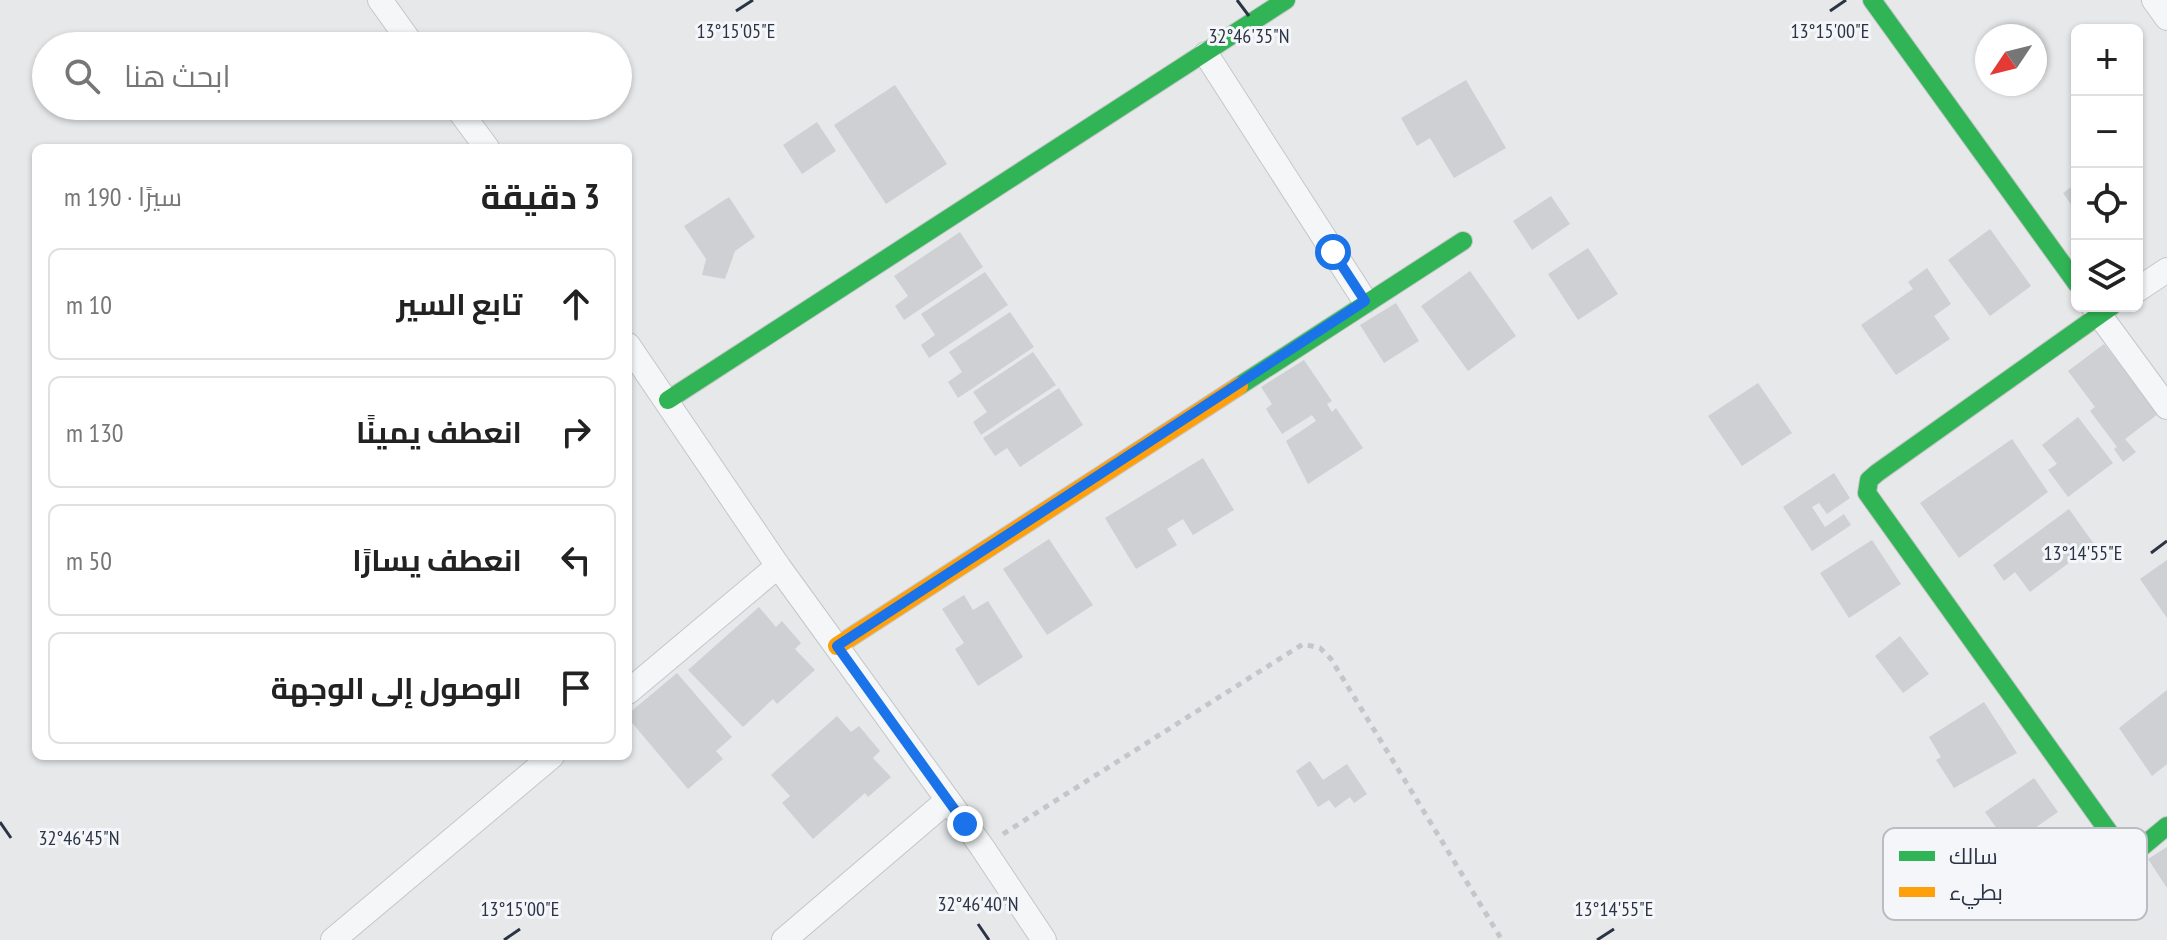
<!DOCTYPE html>
<html lang="ar">
<meta charset="utf-8">
<style>
:root{--surface:#fff;--page:#f6f6f6;--text:#222;--muted:#767676;--line:#e0e0e0}
body{margin:0;font-family:"PT Sans Narrow",Cairo,sans-serif;background:var(--page);color:var(--text);direction:rtl}
.controls{position:absolute;right:24px;top:24px;display:grid;overflow:hidden;border-radius:12px;box-shadow:0 2px 6px #0004}
.controls button{width:72px;height:72px;display:grid;place-items:center;padding:0;border:0;border-bottom:2px solid var(--line);background:var(--surface);color:var(--text);font:40px sans-serif}
.compass{position:absolute;left:1975px;top:24px;width:72px;height:72px;border-radius:50%;background:var(--surface);box-shadow:0 2px 6px #0004;rotate:235deg}
.stop{position:absolute;width:24px;height:24px;margin:-18px;border:6px solid #1a73e8;border-radius:50%;background:#fff}
.stop.end{background:#1a73e8;border-color:#fff;box-shadow:0 2px 8px #0008}
.list{margin:0;padding:0;list-style:none}
h2{display:flex;justify-content:space-between;align-items:center;height:104px;margin:0;padding:0 32px;font-size:34px}
h2 small{font-size:26px;font-weight:400;color:var(--muted)}
.list li{display:grid;grid-template-columns:52px 1fr auto;gap:24px;align-items:center;box-sizing:border-box;height:112px;margin:0 16px 16px;padding:0 16px;border:2px solid var(--line);border-radius:12px}
.list b{display:block;font-size:30px;white-space:nowrap}
.list em{font-size:26px;font-style:normal;color:var(--muted)}
.icon{flex:none;width:44px;height:44px;fill:none;stroke:currentColor;stroke-width:2;stroke-linecap:round;stroke-linejoin:round}
.map{position:relative;flex:none;width:2167px;height:940px;overflow:hidden;direction:ltr}
.search{position:absolute;background:var(--surface);box-shadow:0 2px 6px #0004;left:32px;top:32px;width:600px;height:88px;display:flex;align-items:center;gap:20px;box-sizing:border-box;padding:0 28px;border-radius:44px;color:var(--muted);font-size:30px}
.panel{position:absolute;background:var(--surface);box-shadow:0 2px 6px #0004;left:32px;top:144px;width:600px;height:616px;border-radius:12px;direction:rtl}
.map>svg:first-child{display:block}
.building{fill:#ced0d3}
.lines{fill:none;stroke-linecap:round;stroke-linejoin:round}
.street-casing{stroke:#c4c6c8;stroke-width:26}
.fast-casing{stroke:#c4c6c8;stroke-width:20}
.slow-casing{stroke:#c4c6c8;stroke-width:20}
.path{stroke:#c5c6ca;stroke-width:5;stroke-dasharray:6 6;stroke-linecap:butt}
.street{stroke:#f5f6f7;stroke-width:24}
.fast{stroke:#30b455;stroke-width:18}
.slow{stroke:#ff9f0a;stroke-width:18}
.route{stroke:#1a73e8;stroke-width:10}
.ticks{fill:none;stroke:#2b3445;stroke-width:3}
.key{fill:#f4f6f9;stroke:#b8bcc3;stroke-width:2}
.key-label{font-size:22px;fill:#2b3445}
.ticks-label{font-size:20px;text-anchor:middle;fill:#2b3445;stroke:#f4f6f9;stroke-width:6;stroke-linejoin:round;paint-order:stroke}
</style>
<div class="map">
<svg width="2167" height="940" viewBox="0 0 2167 940">
<rect width="100%" height="100%" fill="#e6e8ea"/>
<g class="building">
<path d="M1466 80 1506 148 1454 178 1430 138 1417 146 1401 118Z"/>
<path d="M895 85 947 164 886 204 834 125Z"/>
<path d="M817 122 836 151 802 174 783 145Z"/>
<path d="M2077 183V213L2063 193Z"/>
<path d="M1551 196 1570 224 1532 250 1513 221Z"/>
<path d="M729 197 755 237 735 251 725 279 702 275 706 259 684 226Z"/>
<path d="M1990 229 2031 286 1990 316 1948 260Z"/>
<path d="M960 232 983 267 904 320 895 306 908 296 894 276Z"/>
<path d="M1588 248 1618 294 1578 320 1548 274Z"/>
<path d="M1927 268 1951 304 1934 316 1950 339 1896 375 1861 325 1913 289 1908 282Z"/>
<path d="M1470 271 1516 336 1468 371 1421 306Z"/>
<path d="M985 272 1008 305 929 358 921 345 935 335 921 314Z"/>
<path d="M1396 303 1419 341 1384 363 1360 325Z"/>
<path d="M1010 312 1034 347 958 398 948 382 962 372 949 352Z"/>
<path d="M2104 344 2158 414 2125 439 2136 452 2123 462 2114 449 2117 447 2090 411 2095 407 2068 371Z"/>
<path d="M1033 352 1056 385 981 435 973 422 987 412 973 392Z"/>
<path d="M1304 360 1332 401 1327 404 1332 412 1336 408 1363 448 1308 484 1286 441 1316 421 1312 415 1282 434 1266 409 1272 404 1261 387Z"/>
<path d="M1758 383 1792 433 1742 466 1708 416Z"/>
<path d="M1059 388 1083 425 1020 467 1007 448 995 456 983 438Z"/>
<path d="M2078 417 2113 463 2068 497 2048 470 2057 464 2042 445Z"/>
<path d="M2012 439 2048 492 1959 558 1920 503Z"/>
<path d="M1203 458 1234 510 1193 535 1183 519 1167 529 1177 545 1136 569 1105 518Z"/>
<path d="M1834 473 1850 498 1827 514 1819 503 1812 507 1825 527 1844 514 1851 525 1812 551 1783 507Z"/>
<path d="M2069 509 2094 544 2030 592 2015 572 2004 581 1993 565Z"/>
<path d="M1049 539 1093 605 1047 635 1003 569Z"/>
<path d="M1872 540 1901 584 1849 618 1820 573Z"/>
<path d="M2167 560V618L2140 579Z"/>
<path d="M964 595 973 610 988 601 1023 657 978 686 955 649 964 643 942 609Z"/>
<path d="M759 607 776 627 782 621 801 643 795 649 815 670 777 704 773 699 743 727 688 670Z"/>
<path d="M1900 636 1929 674 1903 693 1875 656Z"/>
<path d="M677 673 732 737 716 751 723 759 688 789 628 718V714Z"/>
<path d="M2167 690V764L2152 776 2119 728Z"/>
<path d="M1984 702 2017 753 1954 788 1936 760 1941 757 1929 737Z"/>
<path d="M837 716 851 732 859 726 880 751 873 758 891 777 868 797 865 793 813 839 782 803 790 796 771 775Z"/>
<path d="M1310 761 1323 780 1347 764 1367 794 1354 803 1350 797 1335 808 1329 800 1318 807 1296 771Z"/>
<path d="M2034 778 2058 812 2009 846 1985 812Z"/>
<path d="M2167 847V888L2148 859Z"/>
</g>
<g class="lines">
<g class="street-casing">
<g id="street">
<path d="M380 0 413 46"/>
<path d="M2154 0 2167 18"/>
<path d="M1206 54 1365 301"/>
<path d="M456 106 487 148"/>
<path d="M2137 290 2167 270"/>
<path d="M2093 306 2167 407"/>
<path d="M628 345 778 566 982 847 1044 940"/>
<path d="M628 692 778 566"/>
<path d="M333 940 552 756"/>
<path d="M784 940 948 800"/>
</g>
</g>
<g class="fast-casing">
<g id="fast">
<path d="M1872 0 2077 284"/>
<path d="M2112 306 1877 473 1869 480 1867 493 2116 842 2130 850 2143 846 2167 826"/>
<path d="M1239 386 1463 241"/>
<path d="M668 400 1286 0"/>
</g>
</g>
<g class="slow-casing">
<path id="slow" d="M837 646 1239 386"/>
</g>
<path class="path" d="M1003 834 1303 644 1320 648 1331 659 1502 940"/>
<use href="#street" class="street"/>
<use href="#fast" class="fast"/>
<use href="#slow" class="slow"/>
</g>
<g class="lines">
<path class="route" d="M965 824 837 646 1365 301 1333 252"/>
</g>
<path class="ticks" d="M1237 0 1249 16M736 11 753 0M1830 11 1846 0M2151 553 2167 541M0 822 11 838M978 924 989 940M504 940 520 929M1597 940 1614 929"/>
<rect x="1883" y="828" width="264" height="92" rx="12" class="key"/>
<rect x="1899" y="851" width="36" height="10" fill="#30b455"/>
<rect x="1899" y="887" width="36" height="10" fill="#ff9f0a"/>
<g class="key-label">
<text x="1949" y="864">سالك</text>
<text x="1949" y="900">بطيء</text>
</g>
<g class="ticks-label">
<text x="736" y="38">13°15'05"E</text>
<text x="1830" y="38">13°15'00"E</text>
<text x="1249" y="43">32°46'35"N</text>
<text x="2083" y="560">13°14'55"E</text>
<text x="79" y="845">32°46'45"N</text>
<text x="978" y="911">32°46'40"N</text>
<text x="520" y="916">13°15'00"E</text>
<text x="1614" y="916">13°14'55"E</text>
</g>
</svg>
<div class="controls">
<button>+</button>
<button>−</button>
<button><svg class="icon" aria-label="locate" viewBox="0 0 24 24"><circle cx="12" cy="12" r="6"/><path d="M12 2v4M12 18v4M2 12h4M18 12h4"/></svg></button>
<button><svg class="icon" aria-label="layers" viewBox="0 0 24 24"><path d="M12 4l9 5-9 5-9-5zM3 14l9 5 9-5"/></svg></button>
</div>
<svg class="compass" viewBox="-18 -18 36 36"><path d="M0-13l5 13h-10z" fill="#e53935"/><path d="M0 13l5-13h-10z" fill="#767676"/></svg>
<div class="stop" style="left:1333px;top:252px"></div>
<div class="stop end" style="left:965px;top:824px"></div>
<div class="search"><svg class="icon" aria-label="search" viewBox="0 0 24 24"><circle cx="10" cy="10" r="6"/><path d="M15 15l6 6"/></svg>ابحث هنا</div>
<section class="panel">
<h2>3 دقيقة<small>سيرًا · 190 m</small></h2>
<ul class="list">
<li><svg class="icon" aria-label="ahead" viewBox="0 0 24 24"><path d="M12 20V5M6 11l6-6 6 6"/></svg><div><b>تابع السير</b></div><em>10 m</em></li>
<li><svg class="icon" aria-label="right" viewBox="0 0 24 24"><path d="M7 20v-9h11M14 6l5 5-5 5"/></svg><div><b>انعطف يمينًا</b></div><em>130 m</em></li>
<li><svg class="icon" aria-label="left" viewBox="0 0 24 24"><path d="M17 20v-9H6M10 6l-5 5 5 5"/></svg><div><b>انعطف يسارًا</b></div><em>50 m</em></li>
<li><svg class="icon" aria-label="arrive" viewBox="0 0 24 24"><path d="M6 21V4h12l-3 4 3 4H6"/></svg><div><b>الوصول إلى الوجهة</b></div></li>
</ul>
</section>
</div>
